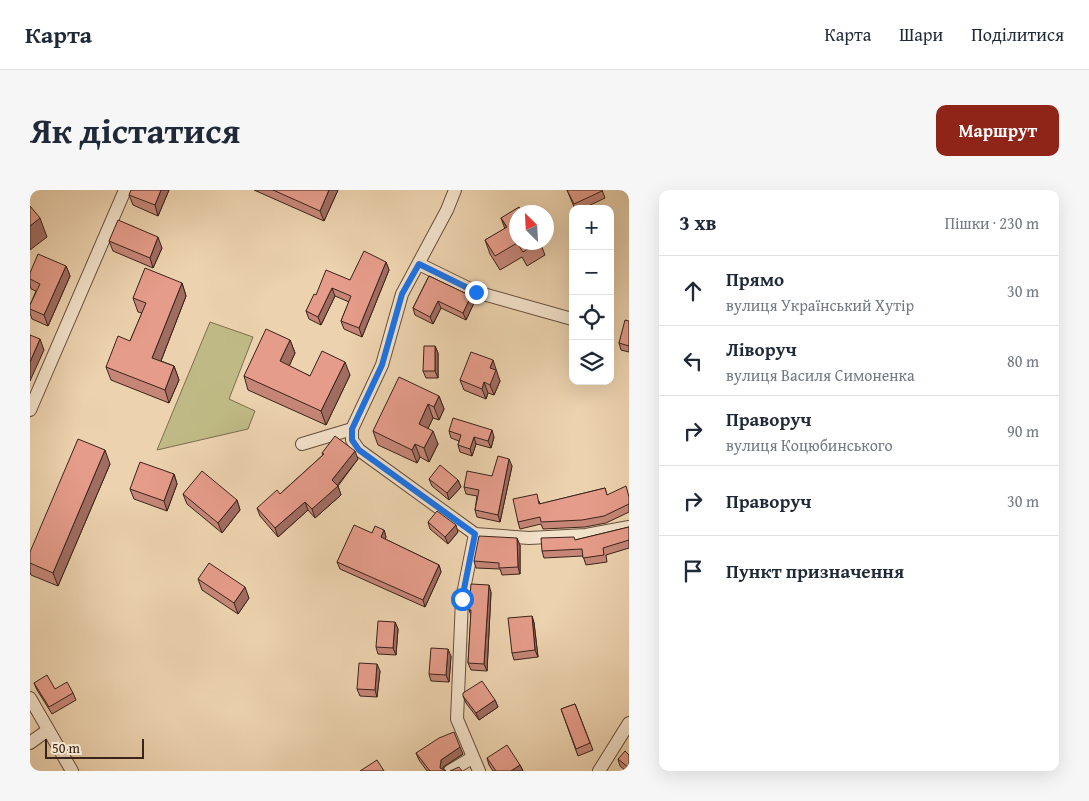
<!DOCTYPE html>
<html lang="uk">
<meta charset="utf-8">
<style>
:root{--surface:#fff;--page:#f6f6f7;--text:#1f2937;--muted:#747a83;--line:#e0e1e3;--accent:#8f2418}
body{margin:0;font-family:"Gentium Book Plus",serif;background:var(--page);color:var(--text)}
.controls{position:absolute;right:15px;top:15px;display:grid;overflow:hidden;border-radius:10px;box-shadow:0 5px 20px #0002}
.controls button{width:45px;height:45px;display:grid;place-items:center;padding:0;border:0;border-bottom:1px solid var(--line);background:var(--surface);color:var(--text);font:25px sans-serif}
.compass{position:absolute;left:479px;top:15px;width:45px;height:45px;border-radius:50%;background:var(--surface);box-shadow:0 5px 20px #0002;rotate:336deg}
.scale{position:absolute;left:15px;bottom:12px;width:99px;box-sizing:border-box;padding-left:5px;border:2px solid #3b2319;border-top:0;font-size:14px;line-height:18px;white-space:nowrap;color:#3b2319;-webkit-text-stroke:4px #f3e2ca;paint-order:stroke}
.stop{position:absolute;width:15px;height:15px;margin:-11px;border:4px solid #1a73e8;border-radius:50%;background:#fff}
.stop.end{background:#1a73e8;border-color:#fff;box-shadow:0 1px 5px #0008}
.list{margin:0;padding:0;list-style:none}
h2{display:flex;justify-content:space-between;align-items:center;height:65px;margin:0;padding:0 20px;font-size:21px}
h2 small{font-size:16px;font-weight:400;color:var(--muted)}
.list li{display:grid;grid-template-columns:32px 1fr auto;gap:15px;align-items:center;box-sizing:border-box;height:70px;padding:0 20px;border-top:1px solid var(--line)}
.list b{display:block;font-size:19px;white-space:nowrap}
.list p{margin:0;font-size:16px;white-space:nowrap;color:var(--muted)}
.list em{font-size:16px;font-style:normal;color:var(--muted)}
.icon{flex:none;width:28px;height:28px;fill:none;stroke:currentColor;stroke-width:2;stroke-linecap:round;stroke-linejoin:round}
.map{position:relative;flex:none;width:599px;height:581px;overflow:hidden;border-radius:10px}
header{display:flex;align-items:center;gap:30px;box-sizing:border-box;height:70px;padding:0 25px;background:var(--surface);border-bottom:1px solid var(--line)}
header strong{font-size:24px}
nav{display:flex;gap:28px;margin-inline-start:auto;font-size:18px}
.intro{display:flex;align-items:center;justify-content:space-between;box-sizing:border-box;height:120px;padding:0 30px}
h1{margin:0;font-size:35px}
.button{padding:12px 22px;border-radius:10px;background:var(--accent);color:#fff;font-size:18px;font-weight:700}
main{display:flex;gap:30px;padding:0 30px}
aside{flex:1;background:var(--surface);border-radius:10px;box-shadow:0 5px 20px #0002}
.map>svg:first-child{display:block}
.green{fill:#bfba85;stroke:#7d6e4f}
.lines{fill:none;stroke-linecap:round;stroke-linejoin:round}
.street-casing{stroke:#674f3e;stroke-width:14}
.street{stroke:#f3e2ca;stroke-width:12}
.wall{fill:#c58677;stroke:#3b2319}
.shaded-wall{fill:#a06d61;stroke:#3b2319}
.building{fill:#e59c8a;stroke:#3b2319}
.route{stroke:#1a73e8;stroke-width:6}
</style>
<header>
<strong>Карта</strong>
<nav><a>Карта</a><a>Шари</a><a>Поділитися</a></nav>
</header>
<div class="intro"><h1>Як дістатися</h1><a class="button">Маршрут</a></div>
<main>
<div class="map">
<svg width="599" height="581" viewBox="0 0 599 581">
<rect width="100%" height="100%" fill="#ecd2ae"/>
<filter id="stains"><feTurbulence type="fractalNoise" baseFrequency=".004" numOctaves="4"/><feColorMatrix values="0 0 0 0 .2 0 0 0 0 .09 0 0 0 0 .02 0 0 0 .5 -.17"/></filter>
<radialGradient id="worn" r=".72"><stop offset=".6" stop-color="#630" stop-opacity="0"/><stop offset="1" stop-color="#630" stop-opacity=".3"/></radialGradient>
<path class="green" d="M180 132 223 147 199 209 225 221 218 239 127 260Z"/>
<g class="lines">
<g class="street-casing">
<g id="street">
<path d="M389 74 446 102 542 129"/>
<path d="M0 220 95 0"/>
<path d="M322 239V250L329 260 445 344 499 348 556 345 599 337"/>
<path d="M272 254 322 239 352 175 372 104 417 20 425 0"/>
<path d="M445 344 432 409 427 529 449 581"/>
<path d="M0 508 42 581"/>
<path d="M0 553 18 540"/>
<path d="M420 581 442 568"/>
<path d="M569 581 599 533"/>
</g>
</g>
<use href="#street" class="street"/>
</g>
<g class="wall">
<path d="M139 0 128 26 103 15 99 5Z"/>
<path d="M224 0H308L294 31Z"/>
<path d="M537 0H572L575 8 552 19H545Z"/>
<path d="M471 28 486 52H515L511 55 515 65 497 76 492 67 470 80 460 64 455 50 475 39Z"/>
<path d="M79 51 132 58 123 78 83 61Z"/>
<path d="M356 72 359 80 332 147 314 139 311 131 319 112 305 106 291 135 279 129 276 121 286 105 320 90Z"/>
<path d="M36 76 40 86 18 136 2 129 0 123V115L6 101 1 99 0 95V83Z"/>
<path d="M399 86 441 106 444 113 436 130 411 118 403 134 385 125 383 118Z"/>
<path d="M152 93 156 106 131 171 144 176 149 190 139 213 81 190 76 177 100 151 112 123 108 122 103 108Z"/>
<path d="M599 131V162L591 160 589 153Z"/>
<path d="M260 150 265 163 259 176 280 186 320 185 296 235 218 200 214 186Z"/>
<path d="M405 156 408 163V188H396L393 181Z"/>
<path d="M467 181 466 182 470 191 464 205 458 203 456 209 434 200 430 190Z"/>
<path d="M409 206 414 219 409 230 403 228 398 238 408 254 399 272 390 267 387 273 348 255 343 241Z"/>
<path d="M419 241 464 247 461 258 446 254 442 266 430 262 428 255 429 251 421 248Z"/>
<path d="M292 263 328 269 308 296 311 305 285 328 278 320 248 347 230 326 227 318 250 304 293 265Z"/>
<path d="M80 274 28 396 1 385 0 382V362Z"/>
<path d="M482 276 470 332 447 327 445 320 447 306 436 304 434 297 462 286Z"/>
<path d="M144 284 147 294 137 321 104 309 100 299Z"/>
<path d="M399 289 428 290 431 297 419 310 402 296Z"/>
<path d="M575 298 577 305H599V322L576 333 555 337 513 339 511 334 490 339 488 332 509 311 510 314Z"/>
<path d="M153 304 207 310 210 320 192 343 157 314Z"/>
<path d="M398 332 428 342 418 354 400 339Z"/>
<path d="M599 337V358L576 365 577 372 556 375 553 366 514 368 512 361 545 350Z"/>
<path d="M354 340 356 347 355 349 409 375 411 382 395 417 310 379 307 372 342 343Z"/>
<path d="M490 355V384L472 385 470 379 446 378 444 371Z"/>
<path d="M168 389 219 408 208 424 172 400Z"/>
<path d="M461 402 457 481 441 480 438 473 441 425 439 420Z"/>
<path d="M502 426 504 433 508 467 484 470 482 463Z"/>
<path d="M365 432 368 439 366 465 348 464 346 457Z"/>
<path d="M421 466 419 492 401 491 399 484Z"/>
<path d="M350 481 347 507 330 506 327 499Z"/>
<path d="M4 493 25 499 43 503 46 510 22 524 7 500Z"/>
<path d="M433 506 465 510 468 517 449 530 436 513Z"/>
<path d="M545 514 563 560 548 566 531 519Z"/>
<path d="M386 563 433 564 413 577V579L416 581H397L389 570Z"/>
<path d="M599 565V581H596L590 576 588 569Z"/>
<path d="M457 568 490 575 493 581H463L459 575Z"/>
</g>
<g class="shaded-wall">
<path d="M131 0H139L128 26 125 15Z"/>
<path d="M299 0H308L294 31 290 21Z"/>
<path d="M10 28 17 47 0 60V36Z"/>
<path d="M128 47 132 58 123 78 120 68Z"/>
<path d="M356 72 359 80 332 147 329 138Z"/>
<path d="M36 76 40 86 18 136 14 125Z"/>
<path d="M152 93 156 106 127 181 122 168Z"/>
<path d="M302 98 305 106 291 135 288 127Z"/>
<path d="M441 106 444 113 436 130 433 123Z"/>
<path d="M408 111 411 118 403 134 400 127Z"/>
<path d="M10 149 14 160 0 191V172Z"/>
<path d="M260 150 265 163 255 185 250 171Z"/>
<path d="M405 156 408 163V188L405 181Z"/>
<path d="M463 170 470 191 464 205 460 195V178Z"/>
<path d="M315 172 320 185 296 235 291 221Z"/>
<path d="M144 176 149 190 139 213 135 200Z"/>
<path d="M454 192 458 203 456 209 452 199Z"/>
<path d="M409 206 414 219 409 230 404 217Z"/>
<path d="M398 214 403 228 394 247 389 234Z"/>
<path d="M462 240 464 247 461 258 458 251Z"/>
<path d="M403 241 408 254 399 272 394 258Z"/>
<path d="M444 247 446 254 442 266 440 259Z"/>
<path d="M385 254 390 267 387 273 382 260Z"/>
<path d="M75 260 80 274 28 396 23 383Z"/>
<path d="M325 261 328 269 306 297 308 296 311 305 285 328 282 319 302 290Z"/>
<path d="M479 269 482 276 470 332 468 325Z"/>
<path d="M144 284 147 294 137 321 134 311Z"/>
<path d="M428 290 431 297 419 310 417 303Z"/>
<path d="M207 310 210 320 192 343 188 333Z"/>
<path d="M275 312 278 320 248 347 245 338Z"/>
<path d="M426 335 428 342 418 354 415 347Z"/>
<path d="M354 340 356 347 353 354 351 347Z"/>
<path d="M487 348 490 355V384L488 377Z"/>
<path d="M409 375 411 382 395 417 393 410Z"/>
<path d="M459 395 461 402 457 481 454 474Z"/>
<path d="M215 397 219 408 208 424 204 413Z"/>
<path d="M502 426 504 433 508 467 505 460Z"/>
<path d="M365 432 368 439 366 465 363 458Z"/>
<path d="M418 459 421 466 419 492 416 485Z"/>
<path d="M347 474 350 481 347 507 345 500Z"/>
<path d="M465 510 468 517 449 530 446 523Z"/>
<path d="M430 557 433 564 413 577V581L410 578 411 570Z"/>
<path d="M490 575 493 581H481Z"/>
</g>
<g class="building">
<path d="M101 0H131L125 15 99 5Z"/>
<path d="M243 0H299L290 21Z"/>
<path d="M537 0H572V1L544 14Z"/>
<path d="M0 16 10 28 0 36Z"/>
<path d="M489 17 493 22H486V52H509L493 62 487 53 465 66 455 50 477 37 471 28Z"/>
<path d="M88 30 128 47 120 68 79 51Z"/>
<path d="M334 61 356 72 329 138 311 131 321 106 302 98 288 127 276 121 284 104 286 105 296 80 320 90Z"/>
<path d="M8 64 36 76 14 125 0 119V115L10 94 0 89V83Z"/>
<path d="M115 78 152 93 122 168 144 176 135 200 76 177 88 146 100 151 116 113 103 108Z"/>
<path d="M399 86 441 106 433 123 408 111 400 127 383 118Z"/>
<path d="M595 130 599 131V156L589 153Z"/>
<path d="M236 139 260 150 250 171 280 186 292 161 315 172 291 221 214 186Z"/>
<path d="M0 145 10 149 0 172Z"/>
<path d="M394 156H405V181H393Z"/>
<path d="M441 162 463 170 460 178 466 180 460 195 454 192 452 199 430 190Z"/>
<path d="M369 187 409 206 404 217 398 214 389 234 403 241 394 258 385 254 382 260 343 241Z"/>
<path d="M423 228 462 240 458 251 444 247 440 259 428 255 431 245 419 241Z"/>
<path d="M305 246 325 261 302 290 308 296 282 319 275 312 245 338 227 318 247 300 250 304 294 264 292 263Z"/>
<path d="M48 249 75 260 23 383 0 373V362Z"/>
<path d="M468 266 479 269 468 325 445 320 449 300 434 297 437 281 462 286Z"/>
<path d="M110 272 144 284 134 311 100 299Z"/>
<path d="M410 275 428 290 417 303 399 289Z"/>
<path d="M172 281 207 310 188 333 153 304Z"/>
<path d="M596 296 599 307V314L574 326 552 330 511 332 510 327 488 332 483 309 507 304 509 314 575 298 577 305Z"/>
<path d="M407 321 426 335 415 347 398 332Z"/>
<path d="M324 335 342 343 345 336 354 340 351 347 409 375 393 410 307 372Z"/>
<path d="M599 337V350L573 358 574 365 553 368 552 359 512 361 511 348 544 347 545 350Z"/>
<path d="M449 346 487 348 488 377 469 378V373L444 371Z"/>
<path d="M179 373 215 397 204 413 168 389Z"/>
<path d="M441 394 459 395 454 474 438 473 441 420H439Z"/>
<path d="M502 426 505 460 482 463 478 428Z"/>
<path d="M348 431 365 432 363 458 346 457Z"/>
<path d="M401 458 418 459 416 485 399 484Z"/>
<path d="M329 473 347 474 345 500 327 499Z"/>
<path d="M17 485 25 499 37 492 43 503 19 517 4 493Z"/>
<path d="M452 491 465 510 446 523 433 506V503Z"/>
<path d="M545 514 560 553 546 559 531 519Z"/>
<path d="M424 542 430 557 411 570 410 578 416 581H400L386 563 409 548Z"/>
<path d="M477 555 490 575 481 581H466L457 568Z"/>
<path d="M595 561 599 565V578L588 569Z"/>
<path d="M347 570 354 581H330Z"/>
<path d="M429 577 432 581H420Z"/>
</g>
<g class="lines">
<path class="route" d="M432 409 445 344 329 260 322 250V239L352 175 372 104 389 74 446 102"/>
</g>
<rect width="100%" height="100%" filter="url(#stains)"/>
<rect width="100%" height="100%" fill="url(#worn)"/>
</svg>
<div class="controls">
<button>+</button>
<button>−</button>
<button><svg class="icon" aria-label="locate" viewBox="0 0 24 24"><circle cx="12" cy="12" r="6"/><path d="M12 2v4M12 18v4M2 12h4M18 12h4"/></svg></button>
<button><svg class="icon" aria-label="layers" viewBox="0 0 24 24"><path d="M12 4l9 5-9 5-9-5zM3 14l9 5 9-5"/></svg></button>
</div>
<svg class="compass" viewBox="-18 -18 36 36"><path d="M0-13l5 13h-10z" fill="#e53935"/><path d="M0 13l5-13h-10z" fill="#747a83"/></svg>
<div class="scale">50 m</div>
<div class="stop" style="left:432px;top:409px"></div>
<div class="stop end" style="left:446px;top:102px"></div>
</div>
<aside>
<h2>3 хв<small>Пішки · 230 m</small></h2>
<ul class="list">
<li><svg class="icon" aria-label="ahead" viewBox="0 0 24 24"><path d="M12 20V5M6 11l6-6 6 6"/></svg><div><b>Прямо</b><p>вулиця Український Хутір</p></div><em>30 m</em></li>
<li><svg class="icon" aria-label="left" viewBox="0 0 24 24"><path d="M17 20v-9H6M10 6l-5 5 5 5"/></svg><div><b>Ліворуч</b><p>вулиця Василя Симоненка</p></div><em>80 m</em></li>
<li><svg class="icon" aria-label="right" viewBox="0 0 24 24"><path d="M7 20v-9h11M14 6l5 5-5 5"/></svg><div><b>Праворуч</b><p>вулиця Коцюбинського</p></div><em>90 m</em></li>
<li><svg class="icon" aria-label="right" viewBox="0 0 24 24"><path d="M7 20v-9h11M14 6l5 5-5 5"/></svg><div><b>Праворуч</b></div><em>30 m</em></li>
<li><svg class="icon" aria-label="arrive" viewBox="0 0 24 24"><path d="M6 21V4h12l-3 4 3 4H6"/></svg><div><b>Пункт призначення</b></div></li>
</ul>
</aside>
</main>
